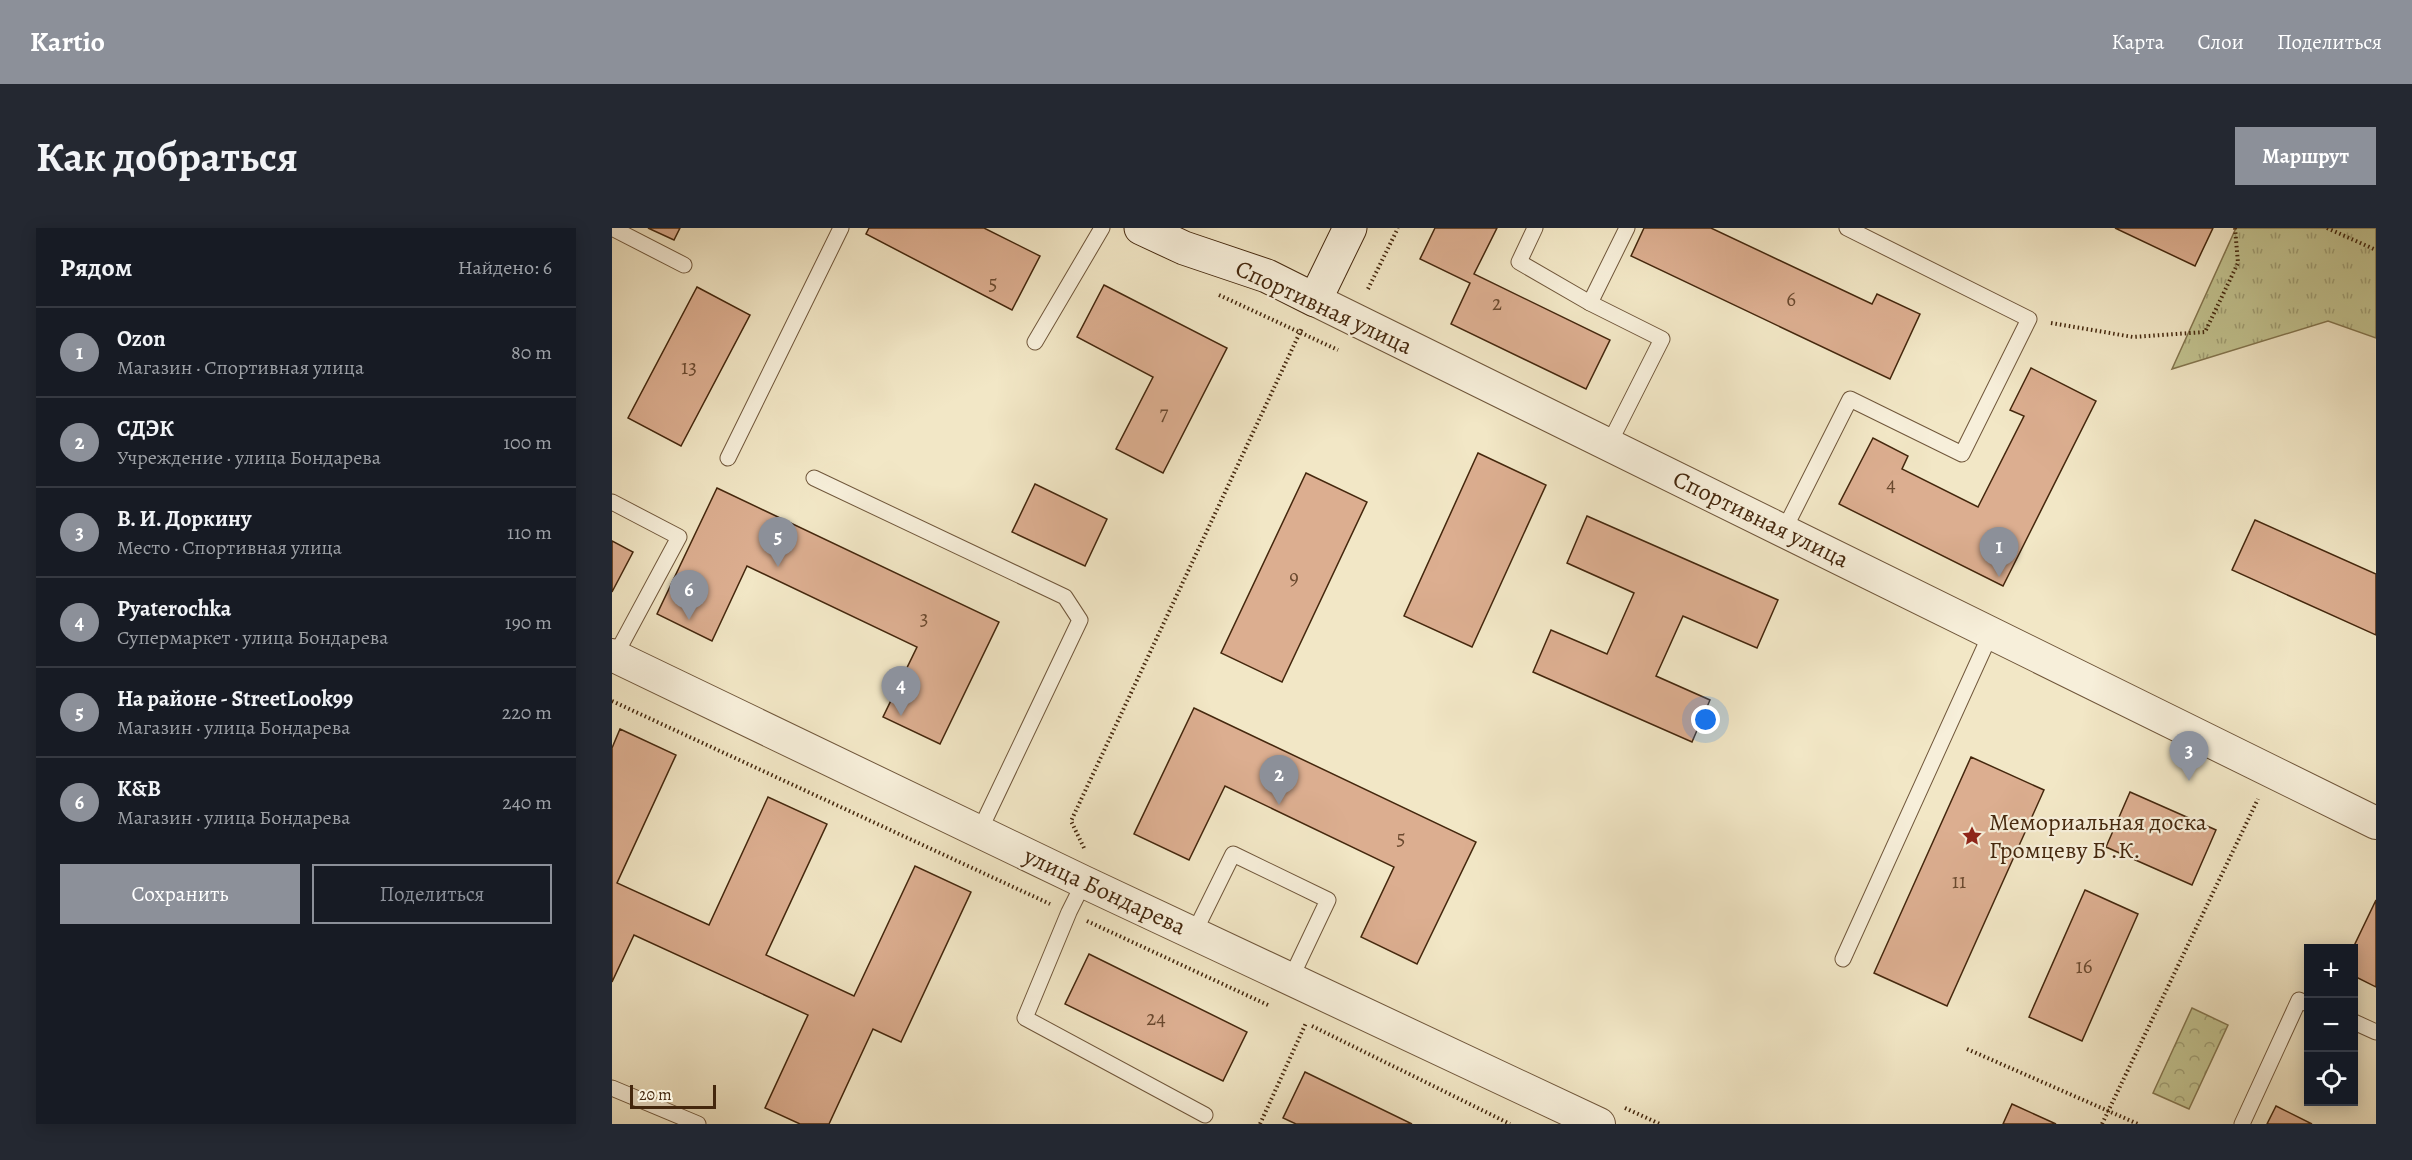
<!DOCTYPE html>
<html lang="ru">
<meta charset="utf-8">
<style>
:root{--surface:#171b24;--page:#242831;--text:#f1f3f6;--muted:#9ea1a6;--line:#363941;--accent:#8c9099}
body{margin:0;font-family:Alegreya,serif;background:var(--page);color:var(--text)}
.controls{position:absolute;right:18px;bottom:18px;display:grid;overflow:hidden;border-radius:0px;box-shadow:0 3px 15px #0003}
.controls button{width:54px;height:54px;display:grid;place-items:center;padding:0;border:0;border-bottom:2px solid var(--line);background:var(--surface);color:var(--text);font:30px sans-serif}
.scale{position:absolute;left:18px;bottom:15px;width:86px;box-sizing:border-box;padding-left:6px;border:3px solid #44270d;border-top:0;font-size:16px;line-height:21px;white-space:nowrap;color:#44270d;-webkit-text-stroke:4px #f7efda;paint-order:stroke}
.you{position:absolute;left:1094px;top:492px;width:21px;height:21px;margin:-15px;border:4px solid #fff;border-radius:50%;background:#1a73e8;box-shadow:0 0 0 9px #1a73e833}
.badge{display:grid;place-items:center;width:39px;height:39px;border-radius:50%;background:var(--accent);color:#fff;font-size:20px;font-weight:700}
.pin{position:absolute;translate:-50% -50px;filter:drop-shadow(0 2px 3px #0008)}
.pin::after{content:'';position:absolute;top:32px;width:21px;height:18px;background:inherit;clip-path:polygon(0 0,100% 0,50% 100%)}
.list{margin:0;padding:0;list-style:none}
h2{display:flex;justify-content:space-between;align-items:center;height:78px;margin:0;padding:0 24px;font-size:26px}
h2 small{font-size:20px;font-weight:400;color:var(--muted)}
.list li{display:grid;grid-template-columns:39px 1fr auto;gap:18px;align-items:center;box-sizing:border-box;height:90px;padding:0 24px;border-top:2px solid var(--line)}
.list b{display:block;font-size:22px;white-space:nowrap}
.list p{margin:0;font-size:20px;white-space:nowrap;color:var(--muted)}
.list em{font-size:20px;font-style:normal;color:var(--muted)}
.actions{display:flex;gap:12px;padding:18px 24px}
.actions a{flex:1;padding:14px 0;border:2px solid var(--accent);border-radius:0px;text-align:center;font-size:21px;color:var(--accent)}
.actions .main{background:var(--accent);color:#fff}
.icon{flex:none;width:33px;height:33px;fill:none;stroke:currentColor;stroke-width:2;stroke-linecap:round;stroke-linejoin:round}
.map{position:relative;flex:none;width:1764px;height:896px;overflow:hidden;border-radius:0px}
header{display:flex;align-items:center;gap:36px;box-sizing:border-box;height:84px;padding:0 30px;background:var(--accent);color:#fff}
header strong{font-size:28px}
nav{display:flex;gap:33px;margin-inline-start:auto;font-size:21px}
.intro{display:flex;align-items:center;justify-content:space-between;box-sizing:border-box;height:144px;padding:0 36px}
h1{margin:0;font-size:42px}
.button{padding:15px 27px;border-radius:0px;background:var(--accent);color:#fff;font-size:21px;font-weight:700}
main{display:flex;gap:36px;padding:0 36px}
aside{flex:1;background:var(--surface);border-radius:0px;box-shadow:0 3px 15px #0003}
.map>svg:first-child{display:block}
.grass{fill:url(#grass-tufts);stroke:#83754e;stroke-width:1.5}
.forest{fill:url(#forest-crowns);stroke:#83754e;stroke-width:1.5}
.building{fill:#dcae90;stroke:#44270d;stroke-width:1.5}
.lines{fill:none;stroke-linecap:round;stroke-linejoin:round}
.lane-casing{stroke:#70573b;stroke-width:17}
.street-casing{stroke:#70573b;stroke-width:34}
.secondary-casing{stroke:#44270d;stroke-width:35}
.path{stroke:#44270d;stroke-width:4;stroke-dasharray:1.5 3;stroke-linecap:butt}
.lane{stroke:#f7efda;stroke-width:15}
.street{stroke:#f7efda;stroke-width:32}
.secondary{stroke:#f7efda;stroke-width:33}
.labels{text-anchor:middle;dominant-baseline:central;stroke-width:4.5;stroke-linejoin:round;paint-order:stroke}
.number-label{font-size:21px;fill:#6a492e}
.street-label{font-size:24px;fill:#44270d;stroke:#f7efda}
.poi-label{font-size:24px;fill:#44270d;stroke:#f7efda;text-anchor:start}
</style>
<header>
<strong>Kartio</strong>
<nav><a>Карта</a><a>Слои</a><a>Поделиться</a></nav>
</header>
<div class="intro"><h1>Как добраться</h1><a class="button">Маршрут</a></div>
<main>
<aside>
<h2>Рядом<small>Найдено: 6</small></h2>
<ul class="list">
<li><span class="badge">1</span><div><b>Ozon</b><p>Магазин · Спортивная улица</p></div><em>80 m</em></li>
<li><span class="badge">2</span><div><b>СДЭК</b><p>Учреждение · улица Бондарева</p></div><em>100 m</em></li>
<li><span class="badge">3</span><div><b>В. И. Доркину</b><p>Место · Спортивная улица</p></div><em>110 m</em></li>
<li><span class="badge">4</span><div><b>Pyaterochka</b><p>Супермаркет · улица Бондарева</p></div><em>190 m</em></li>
<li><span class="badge">5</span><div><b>На районе - StreetLook99</b><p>Магазин · улица Бондарева</p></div><em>220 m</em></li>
<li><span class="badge">6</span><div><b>K&amp;B</b><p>Магазин · улица Бондарева</p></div><em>240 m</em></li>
</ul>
<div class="actions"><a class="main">Сохранить</a><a>Поделиться</a></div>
</aside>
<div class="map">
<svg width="1764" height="896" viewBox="0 0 1764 896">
<defs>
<pattern id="grass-tufts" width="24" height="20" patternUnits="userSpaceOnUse" patternTransform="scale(1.5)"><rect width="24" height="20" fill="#c2c390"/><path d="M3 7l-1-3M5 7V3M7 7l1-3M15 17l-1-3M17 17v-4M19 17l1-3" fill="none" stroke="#9f9e74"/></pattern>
<pattern id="forest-crowns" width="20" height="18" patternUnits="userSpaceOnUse" patternTransform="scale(1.5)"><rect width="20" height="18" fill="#c2c390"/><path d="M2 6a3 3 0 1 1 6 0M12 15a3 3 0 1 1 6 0" fill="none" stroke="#9f9e74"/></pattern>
</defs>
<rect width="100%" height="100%" fill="#f2e7c6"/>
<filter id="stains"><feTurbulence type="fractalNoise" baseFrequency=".00333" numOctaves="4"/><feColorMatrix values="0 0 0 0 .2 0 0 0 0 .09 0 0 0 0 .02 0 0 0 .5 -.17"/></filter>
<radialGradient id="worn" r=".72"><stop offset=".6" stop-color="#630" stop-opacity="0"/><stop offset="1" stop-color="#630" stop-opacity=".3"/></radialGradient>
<path class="grass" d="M1624 0H1764V110L1716 93 1560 141Z"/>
<path class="forest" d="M1580 780 1616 797 1577 881 1541 865Z"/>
<g class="building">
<path d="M36 0H68L62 12Z"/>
<path d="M257 0H372L428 28 400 82 254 6Z"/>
<path d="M823 0H885L862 46 998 112 974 161 839 96 858 55 808 31Z"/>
<path d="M1032 0H1099L1260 76 1265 66 1308 86 1278 151 1019 28Z"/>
<path d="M1503 0H1601L1583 38Z"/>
<path d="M492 57 615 120 551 245 504 221 541 149 465 109Z"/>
<path d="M85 59 138 87 69 218 16 190Z"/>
<path d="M1419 140 1484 173 1391 358 1227 276 1261 210 1296 228 1290 241 1366 279 1412 188 1398 182Z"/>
<path d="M866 225 934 257 860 419 792 388Z"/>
<path d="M694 245 755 274 670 454 609 425Z"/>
<path d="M423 256 495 291 473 338 400 304Z"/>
<path d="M105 260 387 394 328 516 271 489 305 419 135 338 100 413 45 386Z"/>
<path d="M975 288 1166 372 1145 420 1071 388 1044 448 1098 472 1080 514 921 444 939 402 995 426 1022 365 955 335Z"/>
<path d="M1643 292 1764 346V407L1620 342Z"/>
<path d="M0 313 21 324 0 364Z"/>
<path d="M582 480 864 614 805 736 749 709 782 639 613 558 577 632 522 606Z"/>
<path d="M8 501 64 527 5 655 97 697 156 569 215 596 154 727 242 768 303 638 359 664 289 814 261 801 217 896H188L153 880 196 787 22 707 0 754V520Z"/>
<path d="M1359 529 1432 562 1335 778 1262 745Z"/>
<path d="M1518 564 1604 602 1580 657 1494 619Z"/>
<path d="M1473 662 1526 686 1470 813 1417 789Z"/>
<path d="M1764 672V759L1742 748 1741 720Z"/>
<path d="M477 726 635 804 611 853 453 776Z"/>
<path d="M693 844 800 896H684L671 890Z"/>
<path d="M1400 876 1444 896H1391Z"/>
<path d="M1664 878 1700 896H1655Z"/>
</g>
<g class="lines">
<g class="lane-casing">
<g id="lane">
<path d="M0 0 72 37"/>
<path d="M923 0 907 34 978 75"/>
<path d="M423 114 490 0"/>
<path d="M997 216 1050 111 978 75 1015 0"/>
<path d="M116 230 229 0"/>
<path d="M202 250 453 369 468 392 367 604"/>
<path d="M0 274 67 309 3 428"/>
<path d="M1172 302 1238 171 1350 226 1417 91 1235 0"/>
<path d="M472 654 457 684 413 790 593 887"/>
<path d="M582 705 621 626 716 672 679 750"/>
<path d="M1231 731 1379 405"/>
<path d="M1742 794 1764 804"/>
<path d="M0 860 86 896"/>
<path d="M1630 896 1687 772 1696 776"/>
</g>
</g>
<g class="street-casing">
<g id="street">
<path d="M703 72 1764 595"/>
<path d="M0 427 472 654 987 896"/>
</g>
</g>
<g class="secondary-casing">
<path id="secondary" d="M529 0 572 20 655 48 703 72 738 0"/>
</g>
<g class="path">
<path d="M1715 0 1764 22"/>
<path d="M756 61 786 0"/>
<path d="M607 67 726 122"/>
<path d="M1439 95 1521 109 1593 104 1626 35 1623 0"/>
<path d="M0 473 438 676"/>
<path d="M472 620 459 593 690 100"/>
<path d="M475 693 658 778"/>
<path d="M700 798 898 896"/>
<path d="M1355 821 1526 896"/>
<path d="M1013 880 1048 896"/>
<path d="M648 896 694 795"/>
<path d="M1490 896 1646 571"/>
</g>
<use href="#lane" class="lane"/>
<use href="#street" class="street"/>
<use href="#secondary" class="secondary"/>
</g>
<defs>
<g id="sight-bare" transform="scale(1.62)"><path d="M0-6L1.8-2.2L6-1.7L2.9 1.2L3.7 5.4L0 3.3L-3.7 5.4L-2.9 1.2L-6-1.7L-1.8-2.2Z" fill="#8f2418" stroke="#f7efda" stroke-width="2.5" paint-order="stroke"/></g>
</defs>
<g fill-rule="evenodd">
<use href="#sight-bare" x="1360" y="608"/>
</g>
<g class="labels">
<g class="number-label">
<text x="381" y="55">5</text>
<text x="1179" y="71">6</text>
<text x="885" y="75">2</text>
<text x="77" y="139">13</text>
<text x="552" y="185">7</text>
<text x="1279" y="256">4</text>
<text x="682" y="349">9</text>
<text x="312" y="390">3</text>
<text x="789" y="610">5</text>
<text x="1347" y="653">11</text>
<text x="1472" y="738">16</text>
<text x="544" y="790">24</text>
</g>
<g class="street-label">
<text transform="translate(712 79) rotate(25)">Спортивная улица</text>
<text transform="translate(1149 291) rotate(26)">Спортивная улица</text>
<text transform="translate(493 663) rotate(25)">улица Бондарева</text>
</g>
<g class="poi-label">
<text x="1377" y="594">Мемориальная доска<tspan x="1377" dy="28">Громцеву Б .К.</tspan></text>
</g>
</g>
<rect width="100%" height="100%" filter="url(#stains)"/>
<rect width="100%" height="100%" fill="url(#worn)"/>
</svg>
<div class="controls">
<button>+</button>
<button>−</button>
<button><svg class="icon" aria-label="locate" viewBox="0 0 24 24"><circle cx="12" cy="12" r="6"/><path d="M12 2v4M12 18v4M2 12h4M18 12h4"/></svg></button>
</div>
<div class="scale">20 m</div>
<div class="you"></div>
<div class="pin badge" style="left:1387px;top:349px">1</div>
<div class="pin badge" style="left:667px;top:577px">2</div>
<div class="pin badge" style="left:1577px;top:553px">3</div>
<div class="pin badge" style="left:289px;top:488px">4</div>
<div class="pin badge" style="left:166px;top:339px">5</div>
<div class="pin badge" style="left:77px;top:392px">6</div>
</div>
</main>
